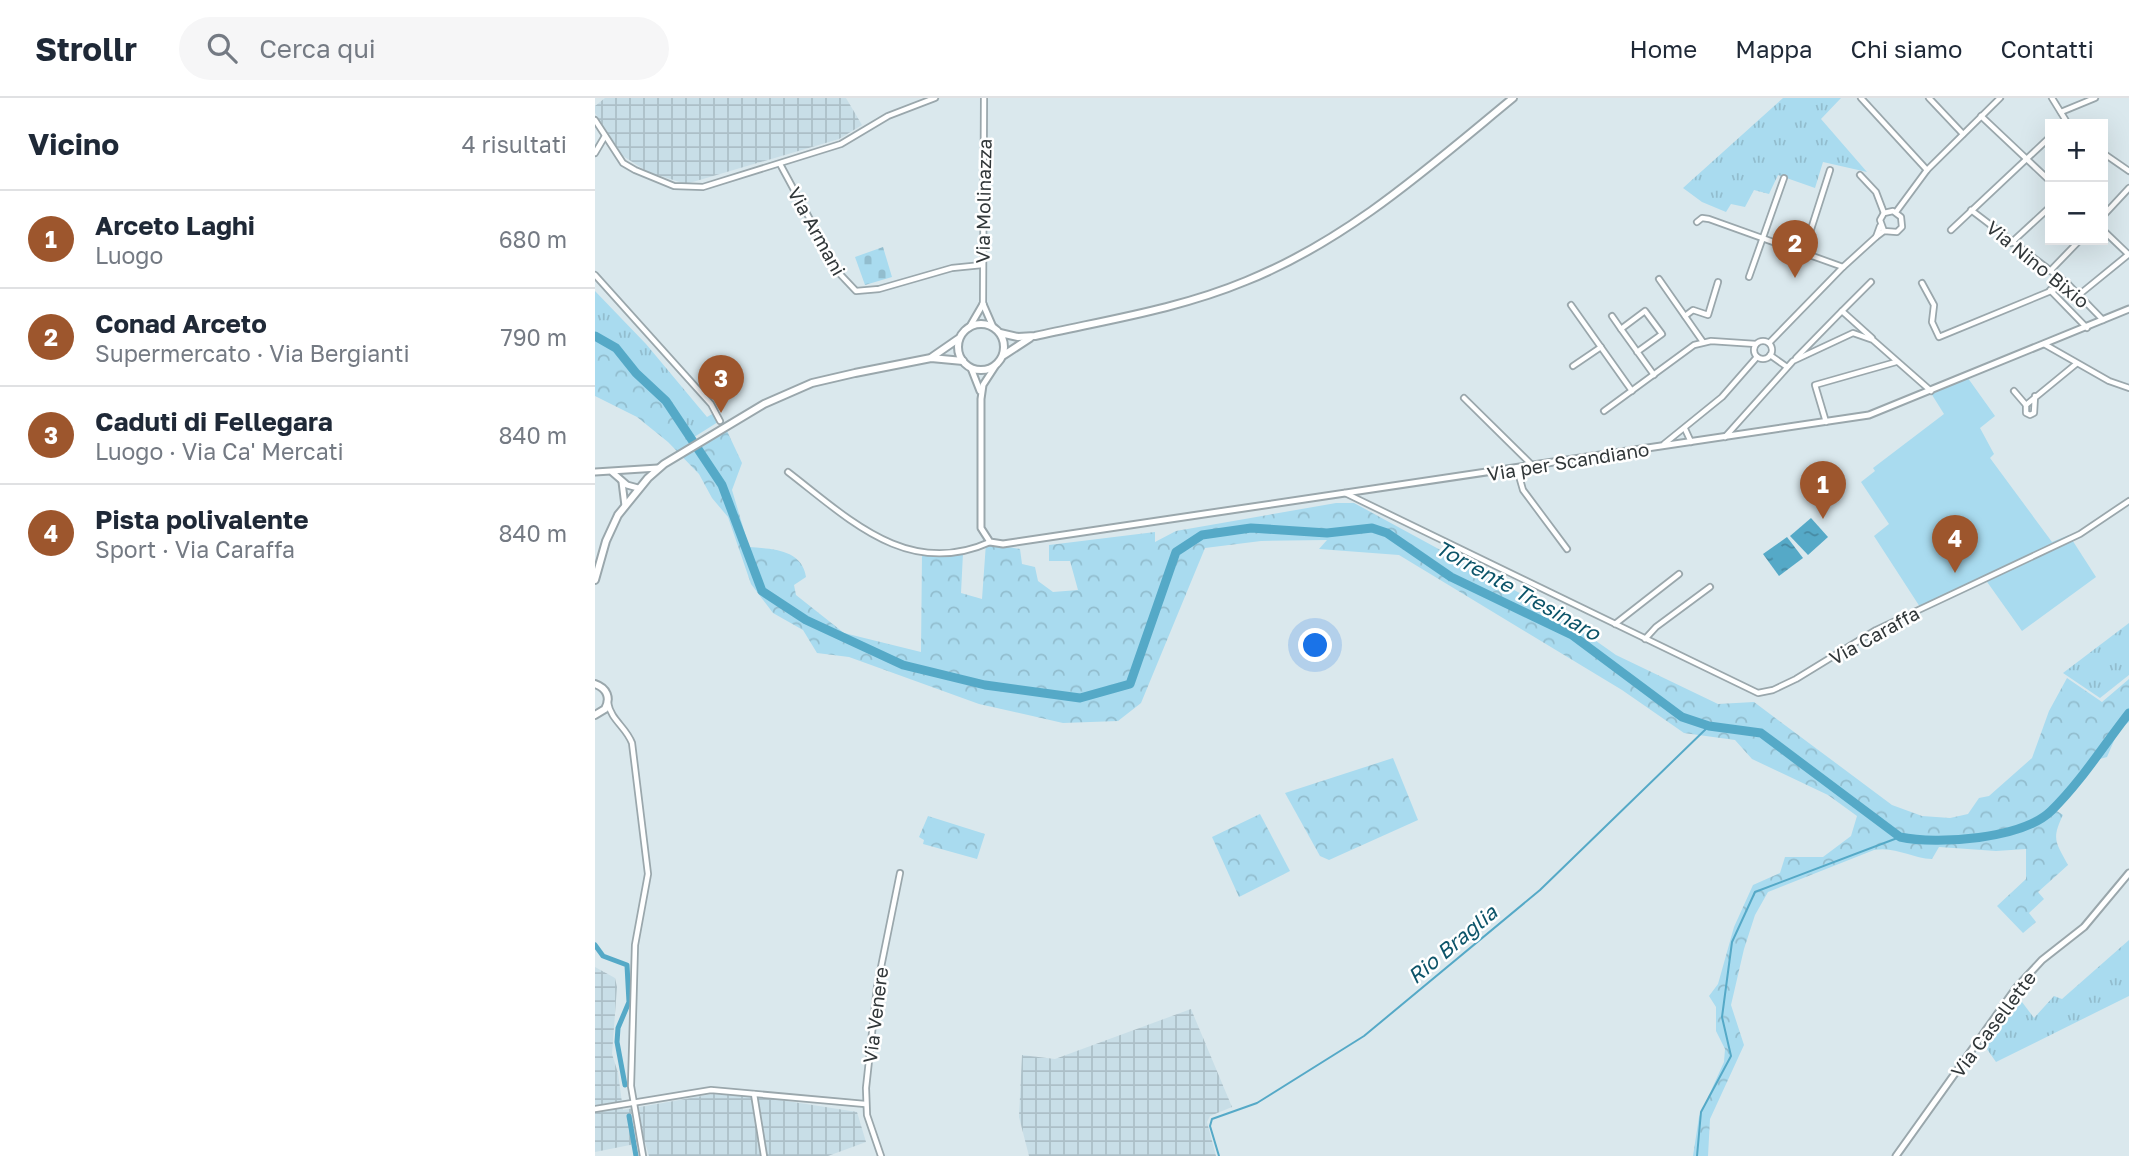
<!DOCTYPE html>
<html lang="it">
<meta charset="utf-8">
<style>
:root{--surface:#fff;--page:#f6f6f7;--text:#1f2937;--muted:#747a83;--line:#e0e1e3;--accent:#9d562d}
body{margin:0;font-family:"Golos Text",sans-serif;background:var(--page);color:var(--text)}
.controls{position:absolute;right:21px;top:21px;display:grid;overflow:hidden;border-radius:0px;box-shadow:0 7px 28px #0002}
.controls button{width:63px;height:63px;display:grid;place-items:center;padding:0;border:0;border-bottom:2px solid var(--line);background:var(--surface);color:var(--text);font:35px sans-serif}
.you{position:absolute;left:721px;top:548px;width:24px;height:24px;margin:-18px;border:5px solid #fff;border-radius:50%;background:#1a73e8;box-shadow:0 0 0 10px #1a73e833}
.badge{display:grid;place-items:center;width:46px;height:46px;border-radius:50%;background:var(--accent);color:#fff;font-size:23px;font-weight:700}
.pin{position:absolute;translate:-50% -58px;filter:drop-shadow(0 2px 4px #0008)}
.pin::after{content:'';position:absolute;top:37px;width:24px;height:21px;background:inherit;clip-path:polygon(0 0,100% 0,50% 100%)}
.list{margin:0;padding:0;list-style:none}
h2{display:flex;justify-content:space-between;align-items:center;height:91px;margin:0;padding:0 28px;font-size:30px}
h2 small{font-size:23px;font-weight:400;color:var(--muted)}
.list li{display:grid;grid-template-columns:46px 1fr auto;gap:21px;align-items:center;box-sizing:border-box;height:98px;padding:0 28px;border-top:2px solid var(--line)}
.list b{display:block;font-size:26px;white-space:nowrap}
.list p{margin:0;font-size:23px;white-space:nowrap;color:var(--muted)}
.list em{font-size:23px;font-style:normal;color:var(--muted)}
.icon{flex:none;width:38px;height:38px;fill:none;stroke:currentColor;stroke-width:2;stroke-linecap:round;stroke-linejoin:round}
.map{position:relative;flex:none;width:1534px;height:1058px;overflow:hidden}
header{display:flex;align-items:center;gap:42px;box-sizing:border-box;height:98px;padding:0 35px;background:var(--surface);border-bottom:2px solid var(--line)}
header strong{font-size:33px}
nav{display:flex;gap:38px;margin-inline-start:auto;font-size:24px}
.search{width:490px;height:63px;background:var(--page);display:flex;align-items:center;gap:18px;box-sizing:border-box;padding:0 24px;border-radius:38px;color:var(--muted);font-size:26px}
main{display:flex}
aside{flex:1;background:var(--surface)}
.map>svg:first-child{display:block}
.industrial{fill:url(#industrial-grid)}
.grass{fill:url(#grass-tufts)}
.forest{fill:url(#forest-crowns)}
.cemetery{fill:url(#cemetery-stones)}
.garden{fill:#a9dbef}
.water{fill:url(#water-ripples)}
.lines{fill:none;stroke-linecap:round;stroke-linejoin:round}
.stream{stroke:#55a9c7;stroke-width:2}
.canal{stroke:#55a9c7;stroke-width:5}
.river{stroke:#55a9c7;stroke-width:9}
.minor-casing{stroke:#9aa7ac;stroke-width:8}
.tertiary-casing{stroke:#9aa7ac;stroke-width:9}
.secondary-casing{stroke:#9aa7ac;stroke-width:10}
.minor{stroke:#fff;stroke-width:4.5}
.tertiary{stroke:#fff;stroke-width:5}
.secondary{stroke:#fff;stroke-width:6}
.labels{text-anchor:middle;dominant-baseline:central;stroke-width:5;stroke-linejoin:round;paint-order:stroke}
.street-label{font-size:19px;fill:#313739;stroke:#fff}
.water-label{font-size:21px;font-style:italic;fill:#0c5469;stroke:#fff}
</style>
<header>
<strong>Strollr</strong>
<div class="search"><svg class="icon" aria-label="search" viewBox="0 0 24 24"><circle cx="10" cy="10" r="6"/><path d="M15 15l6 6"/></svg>Cerca qui</div>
<nav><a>Home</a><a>Mappa</a><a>Chi siamo</a><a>Contatti</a></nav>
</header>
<main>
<aside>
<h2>Vicino<small>4 risultati</small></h2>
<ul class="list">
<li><span class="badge">1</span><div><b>Arceto Laghi</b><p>Luogo</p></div><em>680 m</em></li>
<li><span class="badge">2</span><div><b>Conad Arceto</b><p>Supermercato · Via Bergianti</p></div><em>790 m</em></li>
<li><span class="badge">3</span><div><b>Caduti di Fellegara</b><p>Luogo · Via Ca' Mercati</p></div><em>840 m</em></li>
<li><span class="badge">4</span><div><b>Pista polivalente</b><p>Sport · Via Caraffa</p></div><em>840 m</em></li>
</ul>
</aside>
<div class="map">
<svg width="1534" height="1058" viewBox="0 0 1534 1058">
<defs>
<pattern id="industrial-grid" width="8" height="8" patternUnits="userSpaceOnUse" patternTransform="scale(1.75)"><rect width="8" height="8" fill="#c8dee7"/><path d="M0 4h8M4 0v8" fill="none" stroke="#acbfc7"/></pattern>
<pattern id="grass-tufts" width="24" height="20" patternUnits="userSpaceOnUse" patternTransform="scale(1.75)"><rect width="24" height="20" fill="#a9dbef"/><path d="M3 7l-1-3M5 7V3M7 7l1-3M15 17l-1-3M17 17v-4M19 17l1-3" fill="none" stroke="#92bdce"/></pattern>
<pattern id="forest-crowns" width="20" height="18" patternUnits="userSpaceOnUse" patternTransform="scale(1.75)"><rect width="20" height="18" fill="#a9dbef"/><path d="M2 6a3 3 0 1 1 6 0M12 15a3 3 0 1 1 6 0" fill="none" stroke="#92bdce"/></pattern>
<pattern id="cemetery-stones" width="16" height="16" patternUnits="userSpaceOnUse" patternTransform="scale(1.75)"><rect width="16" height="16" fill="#a9dbef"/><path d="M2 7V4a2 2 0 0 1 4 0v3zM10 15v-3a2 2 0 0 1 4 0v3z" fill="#92bdce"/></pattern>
<pattern id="water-ripples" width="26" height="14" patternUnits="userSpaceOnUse" patternTransform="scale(1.75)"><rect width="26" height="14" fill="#55a9c7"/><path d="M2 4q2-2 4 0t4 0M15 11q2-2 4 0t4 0" fill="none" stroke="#478aa3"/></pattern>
</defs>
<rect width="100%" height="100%" fill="#dae8ed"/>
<g class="industrial">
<path d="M10 0H251L267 27 244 41 91 86 53 74 28 58 0 15V8Z"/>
<path d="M0 869 20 880 22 889 17 956 23 975 28 1012 118 996 173 1000 262 1014 271 1044 233 1058H54L50 1044 0 1054Z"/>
<path d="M596 911 637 1009 615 1018 612 1024 621 1058H434L424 1019 427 957 460 961Z"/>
</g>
<g class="grass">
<path d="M1188 0H1246L1226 21 1272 74 1228 64 1220 90 1183 77 1174 96 1159 92 1150 109 1136 106 1131 114 1107 104 1088 90Z"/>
<path d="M0 193 51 246 112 319 119 315 123 324 96 341 71 303 41 275 21 250 0 238Z"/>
<path d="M1534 525V577L1505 600 1468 575Z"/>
<path d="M1534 842V898L1401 964 1387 944 1421 896 1439 920 1459 898 1467 901Z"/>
</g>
<g class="forest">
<path d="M0 238 21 250 41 275 71 303 103 351 132 333 147 365 137 392 154 449C176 451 207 451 211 479L199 487 201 497 249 535 326 554 327 456 368 455 366 495 387 501 391 445 425 451 427 466 440 469 443 483 458 494 483 492 475 463H454V447L560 434V444L581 433 741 405H759L932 499 977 526 1021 557 1123 606 1159 604 1297 707 1327 718 1355 720 1373 716 1384 700 1394 698 1437 660 1454 613 1472 580 1507 604 1534 581V624L1524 631 1512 659 1501 662 1462 713 1468 717C1456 742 1461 744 1473 767L1443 794 1449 801 1434 815 1441 824 1428 835 1402 808 1431 781V751L1401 753 1344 749 1337 761C1316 760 1300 748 1279 752L1173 794 1160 817 1149 851 1136 907 1149 947 1115 1021 1113 1058H1098L1104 1019 1129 964 1130 951 1121 933V909L1114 898 1123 886 1139 829 1158 787 1185 775 1190 759H1228L1256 738 1262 718 1233 697 1157 661 1140 642 1089 635 1027 592 804 457 724 451 732 442 666 443 610 450 546 605 523 623 468 625 384 606 254 559 222 555 208 532 178 515 156 486 133 419 117 400 104 376 73 344 42 319 0 298Z"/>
<path d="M798 660 823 722 734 762 725 758 690 695Z"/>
<path d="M665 716 695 773 644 799 617 739Z"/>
<path d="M333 718 390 736 382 761 328 746 329 742 324 739Z"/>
</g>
<path class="cemetery" d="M288 149 297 179 270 187 260 159Z"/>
<path class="garden" d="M1370 276 1400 318 1385 330 1399 356 1395 360 1457 444 1474 437 1501 479 1427 533 1390 481 1325 509 1279 438 1294 426 1266 384 1280 373 1278 370 1349 316 1334 292Z"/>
<g class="water">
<path d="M1216 420 1233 439 1213 457 1195 438Z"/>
<path d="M1192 439 1208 460 1184 478 1168 456Z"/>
</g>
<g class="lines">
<g class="stream">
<path d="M624 1058 615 1028 617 1021 662 1005 769 938 945 792 1114 628"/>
<path d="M1102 1058 1106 1014 1136 958 1127 919 1137 844 1160 794 1305 739"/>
</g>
<g class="canal">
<path d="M0 847 8 858 32 867 34 904 23 930 22 944 30 987"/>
<path d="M34 1018 41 1058"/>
</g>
<path class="river" d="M0 238 21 250 41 275 71 303 127 387 167 493 211 522 308 567 390 587 485 600 535 586 581 454 607 437 656 430 732 435 777 430 792 435 856 479 977 537 1087 619 1114 628 1166 635 1305 739C1343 747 1427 741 1456 713 1485 685 1509 647 1534 615"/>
<g class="minor-casing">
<g id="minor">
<path d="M1266 0 1332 72"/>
<path d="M1334 0 1368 36"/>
<path d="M1457 0 1473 26"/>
<path d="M1466 14 1500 0"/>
<path d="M1386 18 1455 83"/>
<path d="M0 22 28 65 40 72 79 88 108 89 246 46 293 18 340 0"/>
<path d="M0 55 10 38"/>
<path d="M1508 55 1534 73"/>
<path d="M185 66 244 175 261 193 284 191 357 170 387 167"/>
<path d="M1265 77 1281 94 1289 115"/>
<path d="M1376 112 1473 186 1508 222"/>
<path d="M1301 114 1332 72 1405 0"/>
<path d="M1508 118 1534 90"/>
<path d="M1102 124 1107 120 1114 121 1248 169"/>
<path d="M1285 128 1281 139 1289 133 1302 134 1307 129 1306 119 1298 113 1289 115 1285 122 1289 133"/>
<path d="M1356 132 1455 39"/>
<path d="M1508 132 1533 156"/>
<path d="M1416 145 1455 109"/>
<path d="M1209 153 1235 72"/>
<path d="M1455 173 1485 142"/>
<path d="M0 177 116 306 125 323"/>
<path d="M1154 179 1189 80"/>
<path d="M1064 181 1108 244"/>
<path d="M1327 185 1339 207 1337 224 1344 239 1473 186"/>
<path d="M1455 192 1492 230"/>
<path d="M1485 196 1534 156"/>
<path d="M388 206 389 0"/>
<path d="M976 207 1037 293"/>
<path d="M1247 213 1276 184"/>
<path d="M1017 218 1026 231"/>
<path d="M1090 218 1098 212 1113 217 1123 184"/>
<circle cx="1168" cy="252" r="9"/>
<path d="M1174 245 1248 169 1281 139"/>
<path d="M1449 246 1514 283 1534 290"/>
<path d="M1042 254 1067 236 1050 213 1026 231 1059 277"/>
<path d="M1175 257 1192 269"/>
<path d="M1201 260 1247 213 1277 240"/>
<path d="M978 268 1006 249"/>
<path d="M1419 293 1431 307"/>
<path d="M1440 298 1439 315 1435 317 1431 315V307L1481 266"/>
<path d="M869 300 938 368"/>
<path d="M1009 313 1099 247 1116 243 1161 246"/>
<path d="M1231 324 1220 287 1301 264"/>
<path d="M1090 331 1096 344"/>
<path d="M1130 339 1198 263 1258 235 1278 242 1336 293"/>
<path d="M1069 346 1127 299 1162 259"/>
<path d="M922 371 928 392 972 451"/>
<path d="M193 374C254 421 313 481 395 444"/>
<path d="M750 395 1163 595 1178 592 1201 581 1281 532 1485 436 1534 403"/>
<path d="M1020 526 1084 476"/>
<path d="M1050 541 1061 529 1115 489"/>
<path d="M13 605C16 622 31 629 37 645L53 776 40 847 36 988 48 1058"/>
<path d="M159 996 169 1058"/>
<path d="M0 1011 116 992 270 1006"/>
<path d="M286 1058 272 1017 271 990 282 889 305 775"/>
</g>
</g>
<g class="tertiary-casing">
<g id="tertiary">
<path d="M388 206 398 229"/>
<path d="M374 230 388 206"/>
<path d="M401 267 388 287 386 301V430L395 444 408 446 1274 317 1534 211"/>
<path d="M376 270 385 293"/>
<path d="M0 374 63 370"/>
<path d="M17 374 32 387 43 390"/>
<path d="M27 384 30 408"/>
<path d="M1301 1058 1421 890 1447 862 1489 829 1534 775"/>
</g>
</g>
<g class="secondary-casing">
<g id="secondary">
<circle cx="386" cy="249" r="23"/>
<path d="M405 235 423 239 440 238C511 222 584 211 651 183 753 142 834 69 918 0"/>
<path d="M409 257 435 240"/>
<path d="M337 259 363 241"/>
<path d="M0 482 11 443 23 417 53 380 69 366 169 306 217 285 260 275 336 260 368 263"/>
<path d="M0 586C12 590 16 600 10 611L0 617"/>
</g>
</g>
<use href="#minor" class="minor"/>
<use href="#tertiary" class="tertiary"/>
<use href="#secondary" class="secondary"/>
</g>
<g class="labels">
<g class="street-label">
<text transform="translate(388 103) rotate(-89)">Via Molinazza</text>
<text transform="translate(222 133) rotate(61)">Via Armani</text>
<text transform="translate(1443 166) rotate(39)">Via Nino Bixio</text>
<text transform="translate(973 363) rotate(-9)">Via per Scandiano</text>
<text transform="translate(1279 537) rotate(-29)">Via Caraffa</text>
<text transform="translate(280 917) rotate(-83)">Via Venere</text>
<text transform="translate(1398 926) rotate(-53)">Via Casellette</text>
</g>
<g class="water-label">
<text transform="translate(923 492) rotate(29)">Torrente Tresinaro</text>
<text transform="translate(857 846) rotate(-40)">Rio Braglia</text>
</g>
</g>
</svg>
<div class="controls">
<button>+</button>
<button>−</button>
</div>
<div class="you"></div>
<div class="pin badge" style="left:1228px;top:421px">1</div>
<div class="pin badge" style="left:1200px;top:180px">2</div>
<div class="pin badge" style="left:126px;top:315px">3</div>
<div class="pin badge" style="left:1360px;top:475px">4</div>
</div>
</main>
